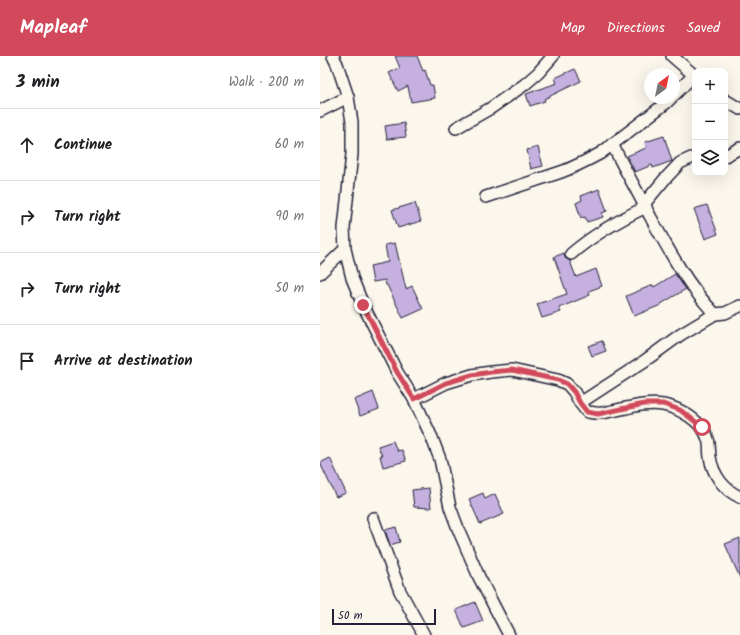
<!DOCTYPE html>
<meta charset="utf-8">
<style>
:root{--surface:#fff;--page:#f2f2f2;--text:#202124;--muted:#757577;--line:#e0e0e0;--accent:#d1495b}
body{margin:0;font-family:Kalam,sans-serif;background:var(--page);color:var(--text)}
.controls{position:absolute;right:12px;top:12px;display:grid;overflow:hidden;border-radius:8px;box-shadow:0 4px 16px #0002}
.controls button{width:36px;height:36px;display:grid;place-items:center;padding:0;border:0;border-bottom:1px solid var(--line);background:var(--surface);color:var(--text);font:20px sans-serif}
.compass{position:absolute;left:324px;top:12px;width:36px;height:36px;border-radius:50%;background:var(--surface);box-shadow:0 4px 16px #0002;rotate:33deg}
.scale{position:absolute;left:12px;bottom:10px;width:104px;box-sizing:border-box;padding-left:4px;border:2px solid #22223b;border-top:0;font-size:11px;line-height:14px;white-space:nowrap;color:#22223b;-webkit-text-stroke:3px #fbf7ec;paint-order:stroke}
.stop{position:absolute;width:12px;height:12px;margin:-9px;border:3px solid #d1495b;border-radius:50%;background:#fff}
.stop.end{background:#d1495b;border-color:#fff;box-shadow:0 1px 4px #0008}
.list{margin:0;padding:0;list-style:none}
h2{display:flex;justify-content:space-between;align-items:center;height:52px;margin:0;padding:0 16px;font-size:17px}
h2 small{font-size:13px;font-weight:400;color:var(--muted)}
.list li{display:grid;grid-template-columns:26px 1fr auto;gap:12px;align-items:center;box-sizing:border-box;height:72px;padding:0 16px;border-top:1px solid var(--line)}
.list b{display:block;font-size:15px;white-space:nowrap}
.list em{font-size:13px;font-style:normal;color:var(--muted)}
.icon{flex:none;width:22px;height:22px;fill:none;stroke:currentColor;stroke-width:2;stroke-linecap:round;stroke-linejoin:round}
.map{position:relative;flex:none;width:420px;height:579px;overflow:hidden}
header{display:flex;align-items:center;gap:24px;box-sizing:border-box;height:56px;padding:0 20px;background:var(--accent);color:#fff}
header strong{font-size:19px}
nav{display:flex;gap:22px;margin-inline-start:auto;font-size:14px}
main{display:flex}
aside{flex:1;background:var(--surface)}
.map>svg:first-child{display:block}
.building{fill:#c5b0e0;stroke:#22223b}
.lines{fill:none;stroke-linecap:round;stroke-linejoin:round}
.minor-casing{stroke:#22223b;stroke-width:14}
.minor{stroke:#fbf7ec;stroke-width:11}
.route{stroke:#d1495b;stroke-width:5}
</style>
<header>
<strong>Mapleaf</strong>
<nav><a>Map</a><a>Directions</a><a>Saved</a></nav>
</header>
<main>
<aside>
<h2>3 min<small>Walk · 200 m</small></h2>
<ul class="list">
<li><svg class="icon" aria-label="ahead" viewBox="0 0 24 24"><path d="M12 20V5M6 11l6-6 6 6"/></svg><div><b>Continue</b></div><em>60 m</em></li>
<li><svg class="icon" aria-label="right" viewBox="0 0 24 24"><path d="M7 20v-9h11M14 6l5 5-5 5"/></svg><div><b>Turn right</b></div><em>90 m</em></li>
<li><svg class="icon" aria-label="right" viewBox="0 0 24 24"><path d="M7 20v-9h11M14 6l5 5-5 5"/></svg><div><b>Turn right</b></div><em>50 m</em></li>
<li><svg class="icon" aria-label="arrive" viewBox="0 0 24 24"><path d="M6 21V4h12l-3 4 3 4H6"/></svg><div><b>Arrive at destination</b></div></li>
</ul>
</aside>
<div class="map">
<svg width="420" height="579" viewBox="0 0 420 579">
<rect width="100%" height="100%" fill="#fbf7ec"/>
<filter id="ink" filterUnits="userSpaceOnUse"><feTurbulence type="fractalNoise" baseFrequency=".025" numOctaves="2"/><feDisplacementMap in="SourceGraphic" scale="8" xChannelSelector="R" yChannelSelector="G"/><feConvolveMatrix kernelMatrix="1 2 1 2 8 2 1 2 1" color-interpolation-filters="sRGB"/></filter>
<g filter="url(#ink)">
<g class="building">
<path d="M75 0H97L103 15 105 14 110 29H113L115 42 91 46 88 30 78 35 69 17 80 12Z"/>
<path d="M255 13 261 25 224 43 225 45 210 50 206 38 237 27 235 22Z"/>
<path d="M84 67 86 81 67 83 65 70Z"/>
<path d="M344 80 352 105 333 112 332 109 315 116 307 100 326 92 325 86Z"/>
<path d="M218 91 223 110 211 113 207 94Z"/>
<path d="M279 133 287 155 282 157 283 161 267 166 265 161 261 162 256 147 262 144 261 140Z"/>
<path d="M95 147 101 165 78 172 72 154Z"/>
<path d="M387 149 398 178 385 183 374 153Z"/>
<path d="M75 187 86 233 92 230 103 253 83 262 67 229H66L65 224 53 226 50 210 68 206 65 189Z"/>
<path d="M244 197 245 202 250 205 256 221 276 213 282 230 269 235 270 239 239 252 241 256 222 262 217 248 247 238 234 201Z"/>
<path d="M355 218 366 233 341 248V249L314 260 306 240 333 229 334 231Z"/>
<path d="M282 285 286 295 272 300 268 290Z"/>
<path d="M53 336 59 353 40 360 34 344Z"/>
<path d="M73 385 77 395 82 394 86 405 63 411 60 400H62L58 390Z"/>
<path d="M10 402 26 437 16 441 0 407Z"/>
<path d="M109 432 111 452 94 451 92 434Z"/>
<path d="M163 437 165 443 175 438 184 458 160 468 149 443Z"/>
<path d="M76 471 80 486 70 489 65 474Z"/>
<path d="M420 482V522L405 488Z"/>
<path d="M155 546 163 565 144 572 136 554Z"/>
</g>
<g class="lines">
<g class="minor-casing">
<g id="minor">
<path d="M13 0 17 8 28 41 32 66V98L24 172 25 193 32 222 43 249 77 316 94 343 112 382 120 403 130 451 139 475 159 521 189 579"/>
<path d="M352 0 375 20"/>
<path d="M354 39 374 19"/>
<path d="M405 44 420 53"/>
<path d="M0 55 28 41"/>
<path d="M136 72 171 52 204 29 218 17 233 0"/>
<path d="M292 88C304 112 317 135 329 158 348 193 367 229 395 258L405 257 420 250"/>
<path d="M405 100 420 92"/>
<path d="M166 141 241 116C255 111 268 104 281 97L346 47 351 42"/>
<path d="M324 148 344 124 360 107 371 102H375"/>
<path d="M251 198C273 179 299 164 326 151"/>
<path d="M0 217 25 193"/>
<path d="M94 343 126 327 152 319 171 316 192 314 238 324 247 328 254 336 260 347 267 356C270 356 273 357 276 357 281 358 287 356 292 355 308 352 326 346 343 349 360 352 383 366 388 383 390 388 389 395 390 401 393 419 404 434 420 441"/>
<path d="M260 347 323 306 360 279 395 258"/>
<path d="M53 462 80 535 104 579"/>
</g>
</g>
<use href="#minor" class="minor"/>
</g>
</g>
<g class="lines" filter="url(#ink)">
<path class="route" d="M43 249 77 316 94 343 126 327 152 319 171 316 192 314 238 324 247 328 254 336 260 347 267 356 278 358 324 348H343L360 354 372 363 382 371"/>
</g>
</svg>
<div class="controls">
<button>+</button>
<button>−</button>
<button><svg class="icon" aria-label="layers" viewBox="0 0 24 24"><path d="M12 4l9 5-9 5-9-5zM3 14l9 5 9-5"/></svg></button>
</div>
<svg class="compass" viewBox="-18 -18 36 36"><path d="M0-13l5 13h-10z" fill="#e53935"/><path d="M0 13l5-13h-10z" fill="#757577"/></svg>
<div class="scale">50 m</div>
<div class="stop" style="left:382px;top:371px"></div>
<div class="stop end" style="left:43px;top:249px"></div>
</div>
</main>
